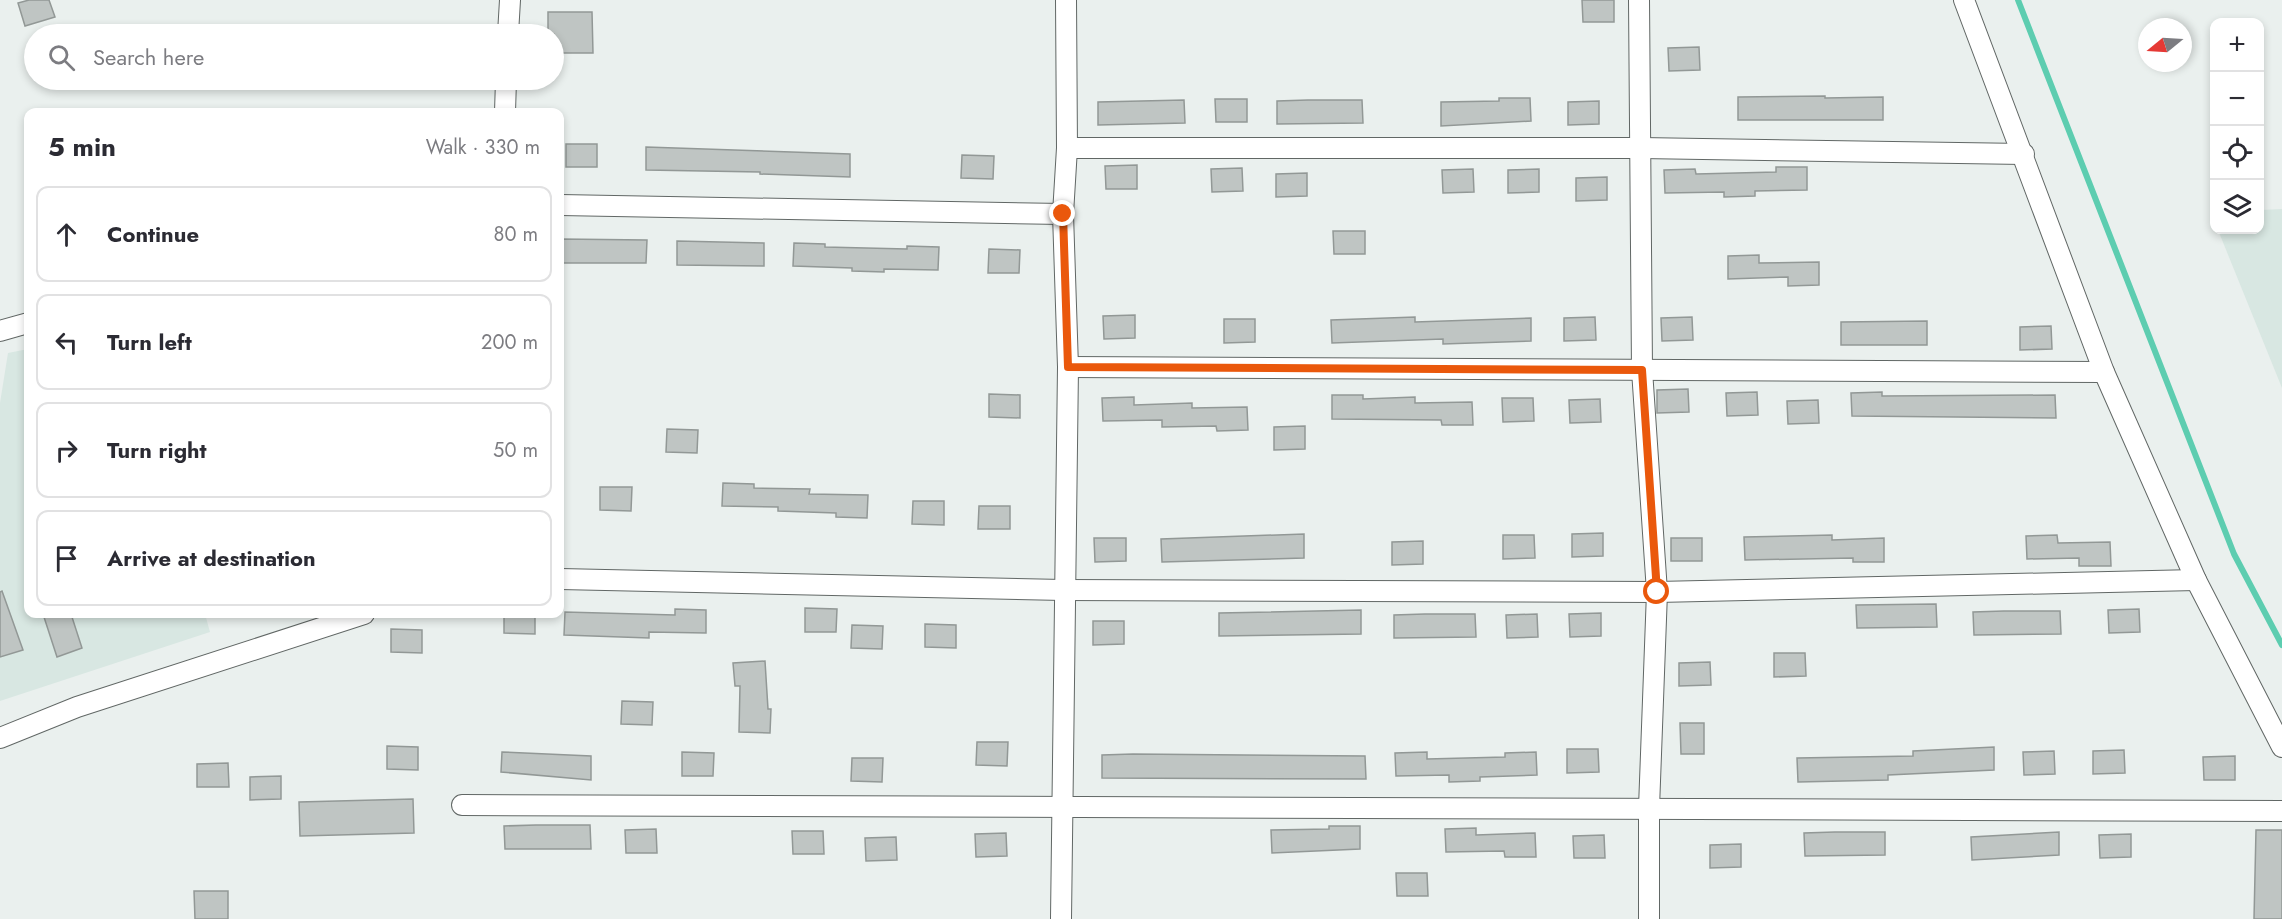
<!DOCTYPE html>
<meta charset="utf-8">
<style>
:root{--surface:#fff;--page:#f7f7f7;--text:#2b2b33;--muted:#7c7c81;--line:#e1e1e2}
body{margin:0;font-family:Jost,sans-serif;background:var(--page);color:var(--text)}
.controls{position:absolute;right:18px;top:18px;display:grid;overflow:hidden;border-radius:12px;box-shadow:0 3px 9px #0003}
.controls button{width:54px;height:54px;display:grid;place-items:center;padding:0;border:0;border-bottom:2px solid var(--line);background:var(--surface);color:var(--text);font:30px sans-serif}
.compass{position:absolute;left:2138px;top:18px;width:54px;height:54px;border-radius:50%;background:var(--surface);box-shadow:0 3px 9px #0003;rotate:252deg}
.stop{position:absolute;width:18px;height:18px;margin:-14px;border:4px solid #ea580c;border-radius:50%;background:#fff}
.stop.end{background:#ea580c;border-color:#fff;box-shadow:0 2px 6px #0008}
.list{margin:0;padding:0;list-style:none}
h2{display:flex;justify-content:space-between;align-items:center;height:78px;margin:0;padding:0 24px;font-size:26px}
h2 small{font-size:20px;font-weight:400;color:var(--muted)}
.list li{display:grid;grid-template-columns:39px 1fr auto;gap:18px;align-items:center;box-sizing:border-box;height:96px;margin:0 12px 12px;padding:0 12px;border:2px solid var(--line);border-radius:12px}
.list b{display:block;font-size:22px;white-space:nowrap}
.list em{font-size:20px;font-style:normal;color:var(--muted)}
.icon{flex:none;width:33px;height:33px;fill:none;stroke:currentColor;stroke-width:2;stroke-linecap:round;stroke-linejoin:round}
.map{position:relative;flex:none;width:2282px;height:919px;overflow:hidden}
.search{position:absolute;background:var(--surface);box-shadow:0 3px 9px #0003;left:24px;top:24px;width:540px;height:66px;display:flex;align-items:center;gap:15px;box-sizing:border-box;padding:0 21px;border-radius:33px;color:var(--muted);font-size:22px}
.panel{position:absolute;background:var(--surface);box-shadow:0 3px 9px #0003;left:24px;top:108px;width:540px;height:510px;border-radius:12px}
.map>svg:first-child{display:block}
.built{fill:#d8e7e2}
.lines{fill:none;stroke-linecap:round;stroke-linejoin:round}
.stream{stroke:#5dcdb0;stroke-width:6}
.building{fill:#bfc5c3;stroke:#929896;stroke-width:1.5}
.street-casing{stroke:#616765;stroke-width:22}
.street{stroke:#fff;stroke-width:20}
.route{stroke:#ea580c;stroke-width:8}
</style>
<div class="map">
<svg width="2282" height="919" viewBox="0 0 2282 919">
<rect width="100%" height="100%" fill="#eaf0ee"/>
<g class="built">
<path d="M2282 209V388L2218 230H2260V210Z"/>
<path d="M28 349V614H205L210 632 0 701V403L8 353Z"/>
</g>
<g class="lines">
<path class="stream" d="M2018 0 2234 554 2282 645"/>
</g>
<g class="building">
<path d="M29 0H49L55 17 25 26 18 3Z"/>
<path d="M1582 0H1614V22H1583Z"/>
<path d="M548 12H592L593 53H554V34H548Z"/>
<path d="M1699 47 1700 70 1669 71 1668 48Z"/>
<path d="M1825 96V98L1883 97V120H1738V97Z"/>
<path d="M1499 98H1530L1531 121 1441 126V102L1499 101Z"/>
<path d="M1215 99H1247V122H1216Z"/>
<path d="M1184 100 1185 123 1098 125V102Z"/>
<path d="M1308 100H1362L1363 123 1277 124V101Z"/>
<path d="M1599 101V124L1568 125V102Z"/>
<rect x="566" y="144" width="31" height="23"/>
<path d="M646 147 850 154V177L760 174V172L646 170Z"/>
<path d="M962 155 994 156 993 179 961 178Z"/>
<path d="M1137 165V189H1106L1105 166Z"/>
<path d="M1776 167H1807V190L1755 191V196L1724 197V192L1665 193 1664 170 1695 169 1696 174 1776 172Z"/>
<path d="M1242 168 1243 191 1212 192 1211 169Z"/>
<path d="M1473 169 1474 192 1443 193 1442 170Z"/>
<path d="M1539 169V192L1508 193V170Z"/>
<path d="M1307 173V196L1276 197V174Z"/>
<path d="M1607 177V200L1576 201V178Z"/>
<path d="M1333 231H1365V254H1334Z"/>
<path d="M560 239 647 240 646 263H560Z"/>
<path d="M677 241 764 243V266L677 265Z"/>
<path d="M794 243 825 244V247L907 249V246L939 247 938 270 884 269V272L852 271V268L793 266Z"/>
<path d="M989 249 1020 250 1019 273H988Z"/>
<path d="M1759 255V263L1819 262V285L1788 286V277L1728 279V256Z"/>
<path d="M1135 315V338L1104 339 1103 316Z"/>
<path d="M1415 317V322L1531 318V341L1443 344V339L1332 343 1331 320Z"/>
<path d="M1595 317 1596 340 1564 341V318Z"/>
<path d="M1692 317 1693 340 1662 341 1661 318Z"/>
<path d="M1224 319H1255V342L1224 343Z"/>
<path d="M1927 321V345H1841V322Z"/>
<path d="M2051 326 2052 349 2020 350V327Z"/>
<path d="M1688 389 1689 412 1657 413V390Z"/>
<path d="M1757 392 1758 415 1727 416 1726 393Z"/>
<path d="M1882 392V396L2055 395 2056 418 1852 416 1851 393Z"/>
<path d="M989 394 1020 395V418L989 417Z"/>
<path d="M1332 395H1363V399L1415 397V403L1472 402 1473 425H1442L1441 420 1332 419Z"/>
<path d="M1134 397V405L1192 403V408L1247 407 1248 430 1217 431 1216 426 1162 427V420L1103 421 1102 398Z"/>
<path d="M1502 398H1533L1534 421 1503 422Z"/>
<path d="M1600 399 1601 422 1570 423 1569 400Z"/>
<path d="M1818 400 1819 423 1788 424 1787 401Z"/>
<path d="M1305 426V449L1274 450V427Z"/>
<path d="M667 429 698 430 697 453 666 452Z"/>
<path d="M723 483 754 484V488L810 489 809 494 868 495 867 518 836 517V513L778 511V507L722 506Z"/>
<path d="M600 487H632L631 511 600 510Z"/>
<path d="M913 501H944V525L912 524Z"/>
<path d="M979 506H1010V529H978Z"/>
<path d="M1603 533V556L1572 557V534Z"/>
<path d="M1304 534V558L1162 562 1161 539Z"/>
<path d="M1503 535H1534L1535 558 1503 559Z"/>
<path d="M1832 535V540L1884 538V562H1853V558L1745 560 1744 537Z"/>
<path d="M2057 535 2058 543 2110 542 2111 566H2079V558L2027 559 2026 536Z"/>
<path d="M1094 538H1126V561L1095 562Z"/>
<rect x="1671" y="538" width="31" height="23"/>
<path d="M1423 541V564L1392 565V542Z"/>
<path d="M2 591 23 650 0 657V592Z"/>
<path d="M1936 604 1937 627 1857 628 1856 605Z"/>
<path d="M805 608 837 609 836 632H805Z"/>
<path d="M675 609 706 610V633L649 632V638L564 635 565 612 675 615Z"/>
<path d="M2139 609 2140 632 2109 633 2108 610Z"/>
<path d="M1361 610V634L1219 636V613Z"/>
<path d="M2004 611H2060L2061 634 1974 635 1973 612Z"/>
<path d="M1601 613V636L1570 637 1569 614Z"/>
<path d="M43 614H71L82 648 57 657Z"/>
<path d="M504 614H535V634L504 633Z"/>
<path d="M1425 614H1475L1476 637 1394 638V615Z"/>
<path d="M1537 614 1538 637 1507 638 1506 615Z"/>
<path d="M1093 621H1124V644L1093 645Z"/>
<path d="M925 624 956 625V648L925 647Z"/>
<path d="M852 625 883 626 882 649 851 648Z"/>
<path d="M391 629 422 630V653L391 652Z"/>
<path d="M1774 653H1805L1806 676 1774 677Z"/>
<path d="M765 661 768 709H771L770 733 739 732 740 686H735L733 663Z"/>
<path d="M1710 662 1711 685 1679 686V663Z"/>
<path d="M622 701 653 702 652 725 621 724Z"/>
<path d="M1680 723H1704V754H1681Z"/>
<path d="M977 742H1008L1007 766 976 765Z"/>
<path d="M387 746 418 747V770L387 769Z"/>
<path d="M1994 747V770L1888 775V780L1798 782 1797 758 1913 756V751Z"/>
<path d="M1567 749H1598L1599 772 1567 773Z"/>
<path d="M2124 750 2125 773 2093 774V751Z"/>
<path d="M2054 751 2055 774 2024 775 2023 752Z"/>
<path d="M502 752 591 756V780L501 772Z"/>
<path d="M682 752 714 753 713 776H682Z"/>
<path d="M1427 752V759L1505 757V753L1536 752 1537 775 1480 777V781L1449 782V775L1396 776 1395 753Z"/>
<path d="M1133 754 1365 756 1366 779 1102 778V755Z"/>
<path d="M2235 756V780H2204L2203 757Z"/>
<path d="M852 758H883L882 782 851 781Z"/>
<path d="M228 763 229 787H197V764Z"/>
<path d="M281 776V799L250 800V777Z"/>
<path d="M413 799 414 833 300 836 299 802Z"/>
<path d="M536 825H590L591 849H505L504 826Z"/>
<path d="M1329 826H1360V849L1272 853 1271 830 1329 829Z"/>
<path d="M1476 828V835L1535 833 1536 857H1505L1504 851 1446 852 1445 829Z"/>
<path d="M656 829 657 853H626L625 830Z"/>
<path d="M2256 830H2282V919H2254Z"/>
<path d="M792 831H823L824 854H793Z"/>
<path d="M1835 832H1885V855L1805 856 1804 833Z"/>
<path d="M2059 832V855L1972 860 1971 837Z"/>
<path d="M1006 833 1007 856 976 857 975 834Z"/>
<path d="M2131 834V857L2100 858 2099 835Z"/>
<path d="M1604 835 1605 858H1574L1573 836Z"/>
<path d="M896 837 897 860 866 861 865 838Z"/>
<path d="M1741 844V867L1710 868V845Z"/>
<path d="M1396 873H1427L1428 896H1397Z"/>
<path d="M194 891H228V919H195Z"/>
</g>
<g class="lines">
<g class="street-casing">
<g id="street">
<path d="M1639 0 1642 370 1657 592 1649 808V919"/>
<path d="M1964 0 2104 372 2196 580 2282 747"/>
<path d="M508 34 510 0"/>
<path d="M505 112 506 80"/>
<path d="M1067 148H1641L2024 154"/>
<path d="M560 205 1063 214"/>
<path d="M0 331 28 323"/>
<path d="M1068 367 2104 372"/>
<path d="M560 579 1063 590 1657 592 2196 580"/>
<path d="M0 738 77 707 364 614"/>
<path d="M462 805 2282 811"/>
<path d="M1061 919 1068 367 1063 214 1067 148 1066 0"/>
</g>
</g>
<use href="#street" class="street"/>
</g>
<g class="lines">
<path class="route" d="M1063 214 1068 367 1642 370 1657 592"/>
</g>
</svg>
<div class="controls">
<button>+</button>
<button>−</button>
<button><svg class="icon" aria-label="locate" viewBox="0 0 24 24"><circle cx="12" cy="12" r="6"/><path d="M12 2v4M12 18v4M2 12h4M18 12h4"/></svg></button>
<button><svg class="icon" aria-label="layers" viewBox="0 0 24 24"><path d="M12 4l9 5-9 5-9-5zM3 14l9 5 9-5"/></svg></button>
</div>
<svg class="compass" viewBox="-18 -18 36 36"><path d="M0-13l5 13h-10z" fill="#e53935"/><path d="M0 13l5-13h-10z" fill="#7c7c81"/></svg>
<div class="stop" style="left:1657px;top:592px"></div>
<div class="stop end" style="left:1063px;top:214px"></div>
<div class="search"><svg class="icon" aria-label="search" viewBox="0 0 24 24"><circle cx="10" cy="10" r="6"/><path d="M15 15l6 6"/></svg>Search here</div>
<section class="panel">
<h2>5 min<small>Walk · 330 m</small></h2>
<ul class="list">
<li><svg class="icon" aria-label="ahead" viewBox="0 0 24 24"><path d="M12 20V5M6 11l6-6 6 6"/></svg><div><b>Continue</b></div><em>80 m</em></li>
<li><svg class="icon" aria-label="left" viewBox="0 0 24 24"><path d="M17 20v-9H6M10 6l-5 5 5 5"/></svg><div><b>Turn left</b></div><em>200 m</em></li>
<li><svg class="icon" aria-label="right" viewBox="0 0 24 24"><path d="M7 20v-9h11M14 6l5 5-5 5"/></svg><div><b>Turn right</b></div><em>50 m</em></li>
<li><svg class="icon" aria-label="arrive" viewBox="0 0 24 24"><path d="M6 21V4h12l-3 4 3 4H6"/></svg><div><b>Arrive at destination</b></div></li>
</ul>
</section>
</div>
